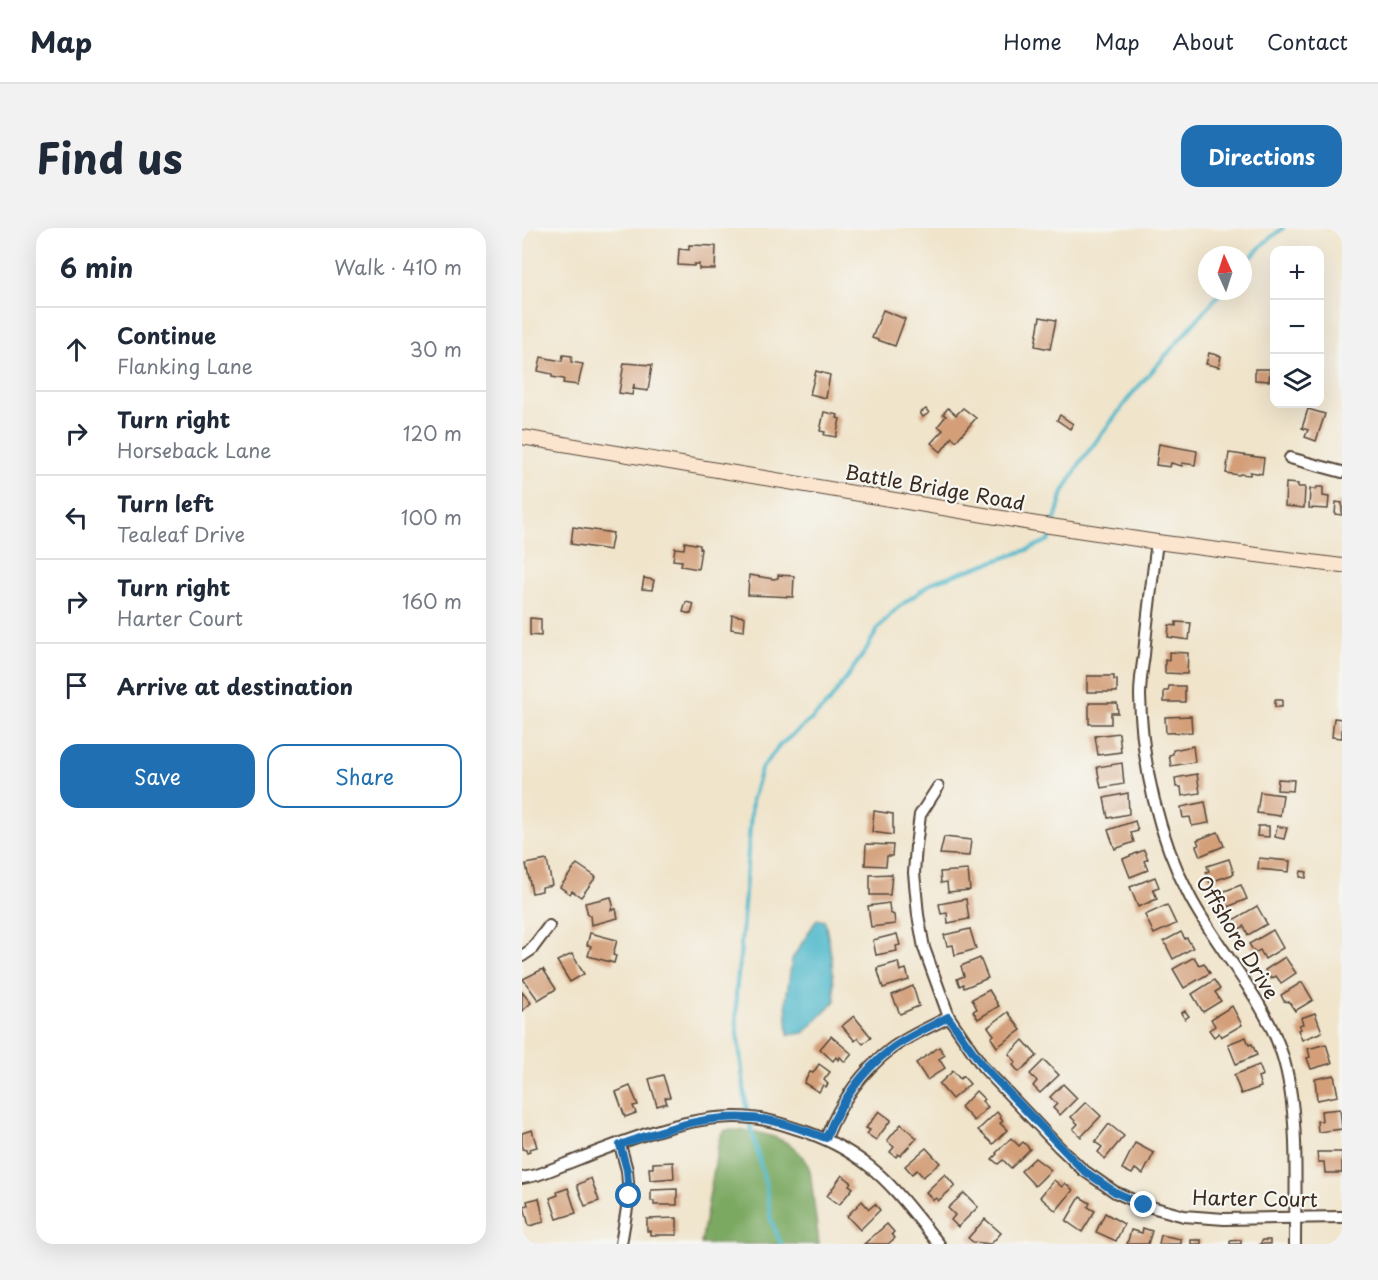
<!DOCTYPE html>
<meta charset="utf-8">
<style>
:root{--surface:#fff;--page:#f2f2f3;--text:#1f2937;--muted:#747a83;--line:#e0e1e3;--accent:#1f6fb2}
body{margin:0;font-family:"Playpen Sans",sans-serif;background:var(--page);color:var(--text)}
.controls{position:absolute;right:18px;top:18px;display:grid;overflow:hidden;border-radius:12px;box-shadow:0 6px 24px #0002}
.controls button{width:54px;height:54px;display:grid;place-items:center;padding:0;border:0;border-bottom:2px solid var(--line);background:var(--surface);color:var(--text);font:30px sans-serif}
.compass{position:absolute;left:676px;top:18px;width:54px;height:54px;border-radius:50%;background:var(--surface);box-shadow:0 6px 24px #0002;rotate:357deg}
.stop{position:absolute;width:18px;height:18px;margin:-14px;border:4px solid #1f6fb2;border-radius:50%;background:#fff}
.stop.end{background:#1f6fb2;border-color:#fff;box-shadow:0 2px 6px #0008}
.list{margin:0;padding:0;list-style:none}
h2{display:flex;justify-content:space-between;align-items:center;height:78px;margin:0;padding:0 24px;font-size:26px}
h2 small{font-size:20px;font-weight:400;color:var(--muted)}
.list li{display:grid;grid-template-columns:39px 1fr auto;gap:18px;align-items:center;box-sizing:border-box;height:84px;padding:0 24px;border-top:2px solid var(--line)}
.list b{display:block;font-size:22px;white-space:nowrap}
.list p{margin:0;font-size:20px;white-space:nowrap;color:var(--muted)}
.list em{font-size:20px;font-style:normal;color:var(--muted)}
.actions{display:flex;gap:12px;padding:18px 24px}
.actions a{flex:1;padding:14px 0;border:2px solid var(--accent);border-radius:18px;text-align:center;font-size:21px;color:var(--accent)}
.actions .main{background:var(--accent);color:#fff}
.icon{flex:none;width:33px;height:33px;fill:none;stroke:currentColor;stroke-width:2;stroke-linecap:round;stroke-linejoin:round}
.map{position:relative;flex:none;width:820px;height:1016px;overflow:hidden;border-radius:18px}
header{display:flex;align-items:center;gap:36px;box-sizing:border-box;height:84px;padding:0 30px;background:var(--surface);border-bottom:2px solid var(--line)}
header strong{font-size:28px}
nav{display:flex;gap:33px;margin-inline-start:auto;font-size:21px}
.intro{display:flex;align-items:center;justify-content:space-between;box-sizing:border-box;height:144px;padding:0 36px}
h1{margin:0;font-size:42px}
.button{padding:15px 27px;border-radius:18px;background:var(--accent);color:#fff;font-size:21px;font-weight:700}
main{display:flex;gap:36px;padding:0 36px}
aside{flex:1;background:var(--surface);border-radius:18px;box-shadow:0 6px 24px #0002}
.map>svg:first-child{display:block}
.forest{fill:#7ba962;stroke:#5b6a40;stroke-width:1.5}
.water{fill:#4eb8ca;stroke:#447174;stroke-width:1.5}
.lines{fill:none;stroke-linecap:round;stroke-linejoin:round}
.stream{stroke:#4eb8ca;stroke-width:4}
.building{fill:#d39e78}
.street-casing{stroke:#564638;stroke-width:14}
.secondary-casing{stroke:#564638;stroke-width:16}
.street{stroke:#fff;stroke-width:10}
.secondary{stroke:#fbe5cf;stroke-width:14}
.route{stroke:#1f6fb2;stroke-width:8}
.labels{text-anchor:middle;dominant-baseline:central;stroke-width:4.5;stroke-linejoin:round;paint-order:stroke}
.street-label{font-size:20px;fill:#3b2a1e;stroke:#f6f6f2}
</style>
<header>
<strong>Map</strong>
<nav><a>Home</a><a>Map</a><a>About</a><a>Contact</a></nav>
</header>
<div class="intro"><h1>Find us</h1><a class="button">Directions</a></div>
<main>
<aside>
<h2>6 min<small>Walk · 410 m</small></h2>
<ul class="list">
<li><svg class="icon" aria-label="ahead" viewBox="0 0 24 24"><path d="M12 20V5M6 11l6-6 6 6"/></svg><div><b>Continue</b><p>Flanking Lane</p></div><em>30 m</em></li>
<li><svg class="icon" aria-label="right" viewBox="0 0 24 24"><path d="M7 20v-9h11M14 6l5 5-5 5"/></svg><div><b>Turn right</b><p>Horseback Lane</p></div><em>120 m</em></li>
<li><svg class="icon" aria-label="left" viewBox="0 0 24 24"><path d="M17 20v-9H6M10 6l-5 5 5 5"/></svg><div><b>Turn left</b><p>Tealeaf Drive</p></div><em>100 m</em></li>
<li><svg class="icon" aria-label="right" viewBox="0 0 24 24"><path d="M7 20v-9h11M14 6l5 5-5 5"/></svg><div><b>Turn right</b><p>Harter Court</p></div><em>160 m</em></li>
<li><svg class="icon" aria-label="arrive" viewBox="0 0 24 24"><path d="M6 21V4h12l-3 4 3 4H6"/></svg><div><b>Arrive at destination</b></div></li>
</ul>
<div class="actions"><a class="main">Save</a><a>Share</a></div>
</aside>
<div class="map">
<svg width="820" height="1016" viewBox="0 0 820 1016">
<rect width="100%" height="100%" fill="#f6f6f2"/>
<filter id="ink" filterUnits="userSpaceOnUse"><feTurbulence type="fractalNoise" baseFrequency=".0167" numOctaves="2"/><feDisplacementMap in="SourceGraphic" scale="12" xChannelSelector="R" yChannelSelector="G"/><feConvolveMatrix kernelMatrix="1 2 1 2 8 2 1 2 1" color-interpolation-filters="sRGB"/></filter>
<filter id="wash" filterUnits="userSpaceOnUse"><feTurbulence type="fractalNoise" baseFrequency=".008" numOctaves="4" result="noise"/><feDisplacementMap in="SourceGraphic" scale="24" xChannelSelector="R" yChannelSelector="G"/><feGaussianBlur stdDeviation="1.35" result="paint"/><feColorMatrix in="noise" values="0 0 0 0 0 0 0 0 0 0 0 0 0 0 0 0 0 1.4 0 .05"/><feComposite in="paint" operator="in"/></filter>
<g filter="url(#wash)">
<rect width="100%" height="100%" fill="#f0e4cb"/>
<path class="forest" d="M204 902C236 902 277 909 288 943L297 1016H179L197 912 200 905Z"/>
<path class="water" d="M295 691 303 693 310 732 313 773 282 805 266 807 264 772 270 731Z"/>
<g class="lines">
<g class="stream">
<path d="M721 39 741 16 761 0"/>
<path d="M532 295 541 264 560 232 610 166 700 63"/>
<path d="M259 1016 249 992 243 954 225 884 215 801 214 764 218 729 230 572 239 541 258 517 289 492 308 473 342 425 357 399 374 381 411 354 505 322 527 312 530 302"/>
</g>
</g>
<g id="blocks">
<g class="building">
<path d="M167 17 194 18 193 41H177V36H172V38L156 37 157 21 167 22Z"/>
<path d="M361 82 383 91 373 118 350 110Z"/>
<path d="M518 89 534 92 528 121 513 118Z"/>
<path d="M687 125 699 128 697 139 684 136Z"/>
<path d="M41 127 50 128 49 134 61 136 56 157 41 155 42 151 30 149V146L16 143 19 129 40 133Z"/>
<path d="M102 135 130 137 126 163 112 161V156L110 167 97 165Z"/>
<path d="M733 141H748L747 153 733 152Z"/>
<path d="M294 143 308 147 304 170 288 166Z"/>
<path d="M426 180 434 187 441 180 454 190 434 213 430 209 419 224 409 215 421 202 416 198 424 188 421 186Z"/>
<path d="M404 181 407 185 401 189 398 185Z"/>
<path d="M786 181 803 186 794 213 783 209 786 202 780 200Z"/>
<path d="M302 184 316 187 315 190 318 191 314 209 302 207 303 204 298 203Z"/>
<path d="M538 187 551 196 548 201 535 192Z"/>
<path d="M637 216 675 223 673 237 660 235V238L649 235 648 239 634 237Z"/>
<path d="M707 225 742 230 740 246 728 244V247L718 246 717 247 704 245Z"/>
<path d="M764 255 776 256V259H783L782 280 763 278Z"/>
<path d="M795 259H801V268L807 269 806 281 787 280 788 261H794Z"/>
<path d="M814 274 820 275V287L813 286Z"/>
<path d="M51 299 91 305 88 322 49 316Z"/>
<path d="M163 314 178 317V321H179L176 341 159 338 160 333 151 332 153 320 162 321Z"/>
<path d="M227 347 252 351 256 350V347L272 348 271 369 226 367Z"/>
<path d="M122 350 132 352 130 362 120 361Z"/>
<path d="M164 374 172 376 169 386 161 384Z"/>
<path d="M210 387 223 389 222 403 209 401Z"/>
<path d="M8 390 19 391V408L8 407Z"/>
<path d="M654 394 669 395 667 412 646 409 647 397 654 398Z"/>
<path d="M647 424 666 425 665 446 643 445V432L647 433Z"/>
<path d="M565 448H592V452H595V464H565Z"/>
<path d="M647 458H663V474H642V463H646Z"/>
<rect x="753" y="472" width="7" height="7"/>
<path d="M567 475H595L596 485H589V496H567Z"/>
<path d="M669 488 670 504 644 505 643 489Z"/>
<path d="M812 490 820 491V510L810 509Z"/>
<path d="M597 505 599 524 576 527 573 508Z"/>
<path d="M671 518 673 534 649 538 647 527 651 526V522Z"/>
<path d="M600 535 602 556 579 560 575 539Z"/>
<path d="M675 546 678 565 660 568 659 559H654L653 550Z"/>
<path d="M756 551 772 552 771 563 755 562Z"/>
<path d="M738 564 761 567 758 588 735 585Z"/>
<path d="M606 565 607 586 586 590 582 570Z"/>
<path d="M683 574 687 595 670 598 668 589 661 590 659 579Z"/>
<path d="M352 583 371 586V607L350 604Z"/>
<path d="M613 593 616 603 609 605 612 614 593 621 586 602Z"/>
<path d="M736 598H747V609L735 608Z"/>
<path d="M755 598 765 600 762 611 753 609Z"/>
<path d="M696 604 702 618 678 628 674 618 677 617 675 612Z"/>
<path d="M422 609 449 612 447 628 418 626Z"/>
<path d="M344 616 371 617 370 628H365L364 638 343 637Z"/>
<path d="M622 622 626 631 622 633 626 642 608 649 601 631Z"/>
<path d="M737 630 768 633 767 644 736 641Z"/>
<path d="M707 631 712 646 688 654 684 644 687 643 685 638Z"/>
<path d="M25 632 30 657 20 659V663L10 665 4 636Z"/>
<path d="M55 636 74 649 59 669 50 663 48 666 38 659Z"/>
<path d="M446 642 448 662 426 664 425 654 419 655 418 644Z"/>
<path d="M779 643 785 644 784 650 778 649Z"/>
<path d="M370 646 368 667H348V647Z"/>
<path d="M633 649 637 659 631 661 635 671 616 679 608 659Z"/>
<path d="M719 657 725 671 703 680 698 670 702 669 700 664Z"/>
<path d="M89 669 91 677 89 682 94 681 96 690 69 697 68 687H66L63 675Z"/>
<path d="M444 671 447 691 426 695 425 685 419 686 417 676Z"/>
<path d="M367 675 368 685 372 687 373 696 349 699 346 678Z"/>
<path d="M645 677 654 696 632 706 623 687Z"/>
<path d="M735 678 745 696 726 707 722 698 716 702 711 692Z"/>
<path d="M448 701 454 721 433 727 431 717 425 718 422 707Z"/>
<path d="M751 702 761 720 743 731 738 722 733 725 727 716Z"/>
<path d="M659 704 663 711 665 710 671 720 651 731 642 713Z"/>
<path d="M68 705 95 712 91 727 94 728 92 735 66 728 69 718 65 717Z"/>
<path d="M375 706 378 717 374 718 375 723 354 727 351 712Z"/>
<path d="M50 726 62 746 48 754 35 733Z"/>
<path d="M672 729 677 737 682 735 688 745 662 760 651 741Z"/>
<path d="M763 729 774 745 759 755 754 748 749 751 743 742Z"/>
<path d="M458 730 466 750 442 760 441 756 438 758 435 751 442 748 439 738Z"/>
<path d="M376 734 378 743 384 741 387 752 361 760 355 740Z"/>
<path d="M21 741 34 761 16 772 1 751Z"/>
<path d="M692 752 698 761 693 764 699 773 681 784 670 766Z"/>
<path d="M780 754 791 772 773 783 767 774 762 773 759 767Z"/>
<path d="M391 758 397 778 378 786 370 767Z"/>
<path d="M467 762 477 778 456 791 451 783 455 781 450 771Z"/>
<path d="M0 764 9 775 0 783Z"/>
<path d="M710 778 720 797 699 809 697 805 692 809 687 802 693 798 689 791Z"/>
<path d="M663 783 667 788 663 791 659 785Z"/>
<path d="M486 784 499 802 475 819 469 810 472 807 466 799Z"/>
<path d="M793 785 800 804 780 812 776 802 779 801 777 797 781 796 779 790Z"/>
<path d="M332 788 349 809 341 816 336 810 333 813 320 798Z"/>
<path d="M309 808 330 826 323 834 318 829 316 832 314 829 311 833 298 821Z"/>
<path d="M724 809 727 817 730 816 735 827 714 836 706 816Z"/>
<path d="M501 812 515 828 497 844 491 837 494 834 487 826Z"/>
<path d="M804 816 810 835 789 841 785 830 788 829 786 821Z"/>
<path d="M417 819 423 827 417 831 423 840 405 852 394 835Z"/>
<path d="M522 832 537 847 518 865 511 858 515 853 508 846Z"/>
<path d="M297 836 308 844 302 852 306 856 304 859 301 857 297 864 282 855 288 844 291 845Z"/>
<path d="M737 837 741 847 736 849 739 859 719 866 712 847Z"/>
<path d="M431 843 438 851 441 848 448 856 430 871 417 856Z"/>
<path d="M141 847 148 869 143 870 145 875 135 878 127 851Z"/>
<path d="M812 847 816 868 795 872 793 851Z"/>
<path d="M541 856 555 870 538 887 531 880 535 876 528 869Z"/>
<path d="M108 858 116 877 111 878 114 885 103 889 94 864Z"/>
<path d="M454 863 462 871 460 873 466 879 452 893 439 879Z"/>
<path d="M564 874 579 888 559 909 551 901 556 896 549 889Z"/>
<path d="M818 881 820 901 796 904 795 893H800L799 883Z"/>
<path d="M357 883 369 892 354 912 345 906 348 902 344 900Z"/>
<path d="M475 884 479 889 478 890 481 893 478 895 485 902 471 916 456 902Z"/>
<path d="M379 896 395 910 378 928 376 926 374 929 368 924 372 919 365 913Z"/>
<path d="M587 896 602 908 583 931 576 924 580 919 573 914Z"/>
<path d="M10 902 15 919 7 921 8 924 5 925 4 922 0 921V905Z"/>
<path d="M489 910 497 918 501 914 508 921 489 940 481 932 476 936 470 931 475 926 474 925Z"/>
<path d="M613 915 632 925 621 946 613 941 610 946 600 941Z"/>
<path d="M404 920 418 935 401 949 395 942 390 946 383 938Z"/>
<path d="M795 924H820V945H803L802 934H796Z"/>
<path d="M513 930 529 942 513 958 499 943Z"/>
<path d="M151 934 152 950 128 952 127 940H131V935Z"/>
<path d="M423 946 433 958 416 973 414 970 411 972 404 964Z"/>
<path d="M320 947 329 954 327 957 331 960 317 977 305 968Z"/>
<path d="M69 950 77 973 63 978 55 957Z"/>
<path d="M532 952 540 959 543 955 551 962 534 983 518 969Z"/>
<path d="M46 960 54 985 35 991 28 970 36 967 35 964Z"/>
<path d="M155 961V977H132V973H129V962Z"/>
<path d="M442 965 456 979 436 999 429 992 433 987 426 980Z"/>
<path d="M558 969 568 975 566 979 573 983 560 1004 544 993Z"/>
<path d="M17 970 22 994 7 998 2 978 6 977 5 973Z"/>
<path d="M340 973 347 981 353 976 358 982 338 1002 325 988Z"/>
<path d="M583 985 602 996 594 1013 574 1004Z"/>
<path d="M155 990V1007H128V1003H125V991Z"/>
<path d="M463 991 479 1005 469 1016 451 1014 446 1010Z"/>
<path d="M365 996 372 1004 370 1006 373 1010 366 1016H342Z"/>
<path d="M621 1000 630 1003 626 1016H605L609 1002 620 1005Z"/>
<path d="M639 1007 659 1011V1016H637Z"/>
<rect x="669" y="1012" width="10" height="4"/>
<path d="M719 1012V1016H708V1013Z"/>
<path d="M741 1012H748V1016H738Z"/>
</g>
</g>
</g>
<g filter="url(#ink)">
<use href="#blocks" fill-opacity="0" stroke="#564638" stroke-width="1.5"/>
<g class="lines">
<g class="street-casing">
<g id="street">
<path d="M768 230 820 244"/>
<path d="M635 314C630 352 625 389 622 427 620 440 618 454 618 468 620 537 636 608 668 669 696 722 741 768 760 826 778 883 773 956 773 1016"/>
<path d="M416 559 398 587 394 618 392 645 396 687 402 720 427 789 461 839 537 919 561 942 593 964 622 977 662 988 702 991 820 989"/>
<path d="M0 728 9 722 27 698"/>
<path d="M304 910C318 875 339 844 369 821 386 808 408 799 427 789"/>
<path d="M98 917 105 942 107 968 99 1016"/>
<path d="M0 950 15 947C78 924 164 882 230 890 245 891 260 896 275 901 302 909 324 920 347 938 374 959 395 990 417 1016"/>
</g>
</g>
<g class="secondary-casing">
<path id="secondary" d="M0 209 515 296 635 314 820 338"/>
</g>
<use href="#street" class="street"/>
<use href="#secondary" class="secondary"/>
</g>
</g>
<g class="lines" filter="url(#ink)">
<path class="route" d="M107 968 105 942 98 917C147 899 197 882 251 893 269 897 287 904 304 910 318 875 339 844 369 821 386 808 408 799 426 789L461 838 561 942 593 964 622 977"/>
</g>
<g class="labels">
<g class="street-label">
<text transform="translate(413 259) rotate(10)">Battle Bridge Road</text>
<text transform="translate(716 709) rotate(59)">Offshore Drive</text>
<text transform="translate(733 970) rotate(1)">Harter Court</text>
</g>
</g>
</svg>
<div class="controls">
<button>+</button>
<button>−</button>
<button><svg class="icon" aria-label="layers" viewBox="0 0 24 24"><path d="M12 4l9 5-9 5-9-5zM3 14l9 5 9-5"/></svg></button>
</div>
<svg class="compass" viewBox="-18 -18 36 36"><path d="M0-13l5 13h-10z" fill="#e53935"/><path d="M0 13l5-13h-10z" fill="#747a83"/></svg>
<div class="stop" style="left:107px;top:968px"></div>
<div class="stop end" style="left:622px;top:977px"></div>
</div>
</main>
